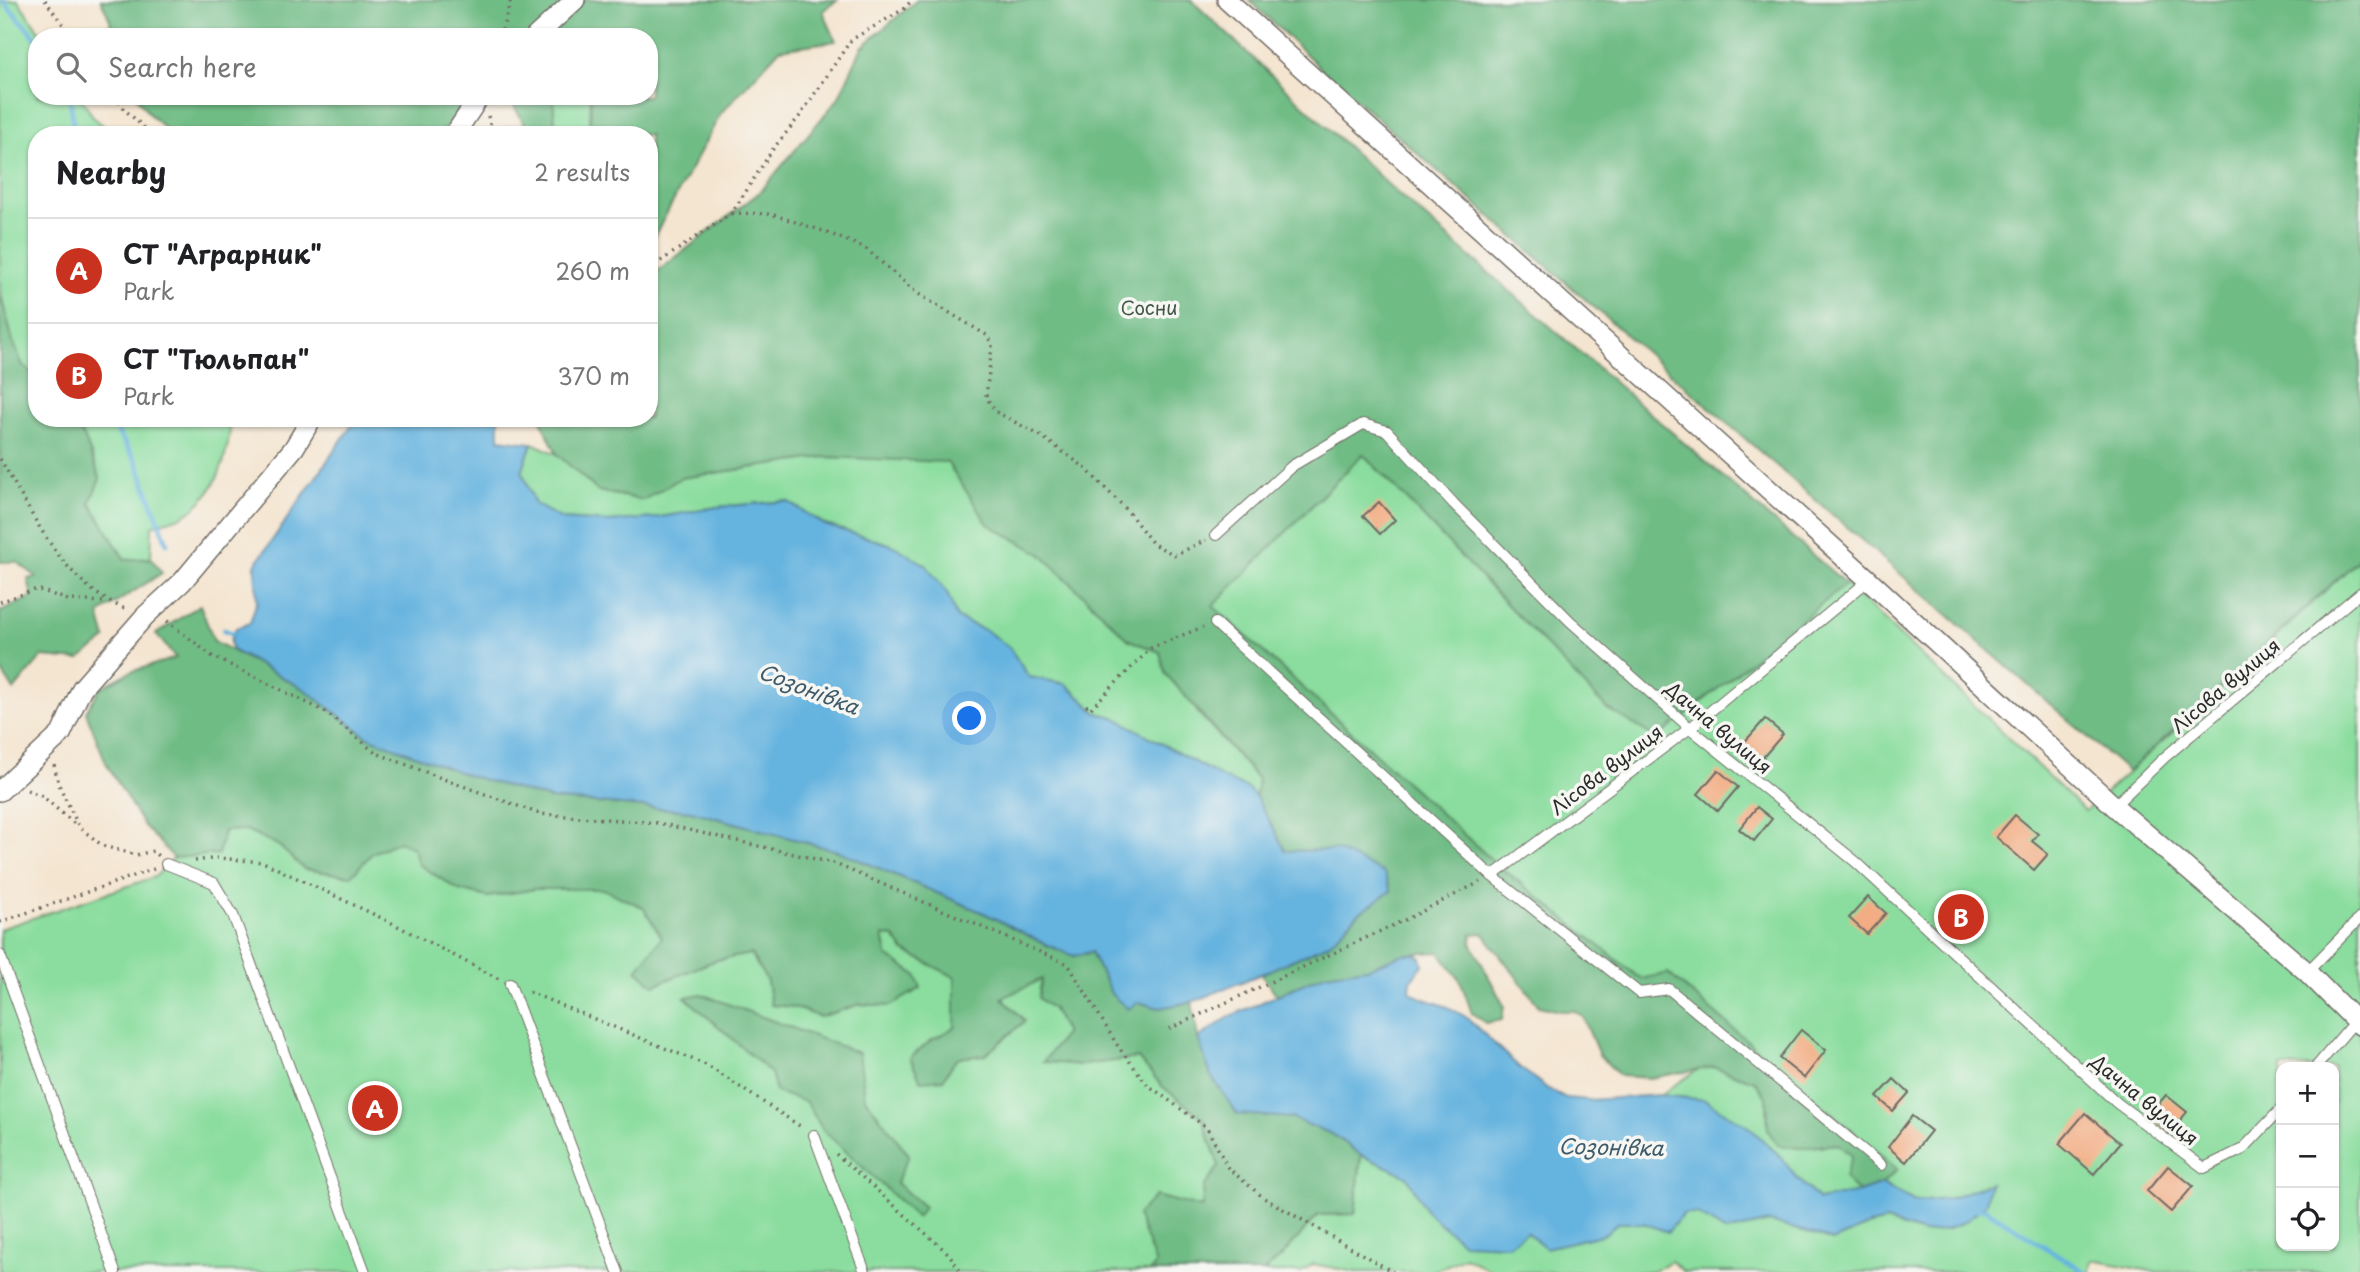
<!DOCTYPE html>
<meta charset="utf-8">
<style>
:root{--surface:#fff;--page:#f2f2f2;--text:#202124;--muted:#757577;--line:#e0e0e0;--accent:#c8321e}
body{margin:0;font-family:"Playpen Sans",sans-serif;background:var(--page);color:var(--text)}
.controls{position:absolute;right:21px;bottom:21px;display:grid;overflow:hidden;border-radius:14px;box-shadow:0 2px 5px #0004}
.controls button{width:63px;height:63px;display:grid;place-items:center;padding:0;border:0;border-bottom:2px solid var(--line);background:var(--surface);color:var(--text);font:35px sans-serif}
.you{position:absolute;left:970px;top:719px;width:24px;height:24px;margin:-18px;border:5px solid #fff;border-radius:50%;background:#1a73e8;box-shadow:0 0 0 10px #1a73e833}
.badge{display:grid;place-items:center;width:46px;height:46px;border-radius:50%;background:var(--accent);color:#fff;font-size:23px;font-weight:700}
.pin{position:absolute;translate:-50% -50%;border:4px solid #fff;box-shadow:0 2px 7px #0006}
.list{margin:0;padding:0;list-style:none}
h2{display:flex;justify-content:space-between;align-items:center;height:91px;margin:0;padding:0 28px;font-size:30px}
h2 small{font-size:23px;font-weight:400;color:var(--muted)}
.list li{display:grid;grid-template-columns:46px 1fr auto;gap:21px;align-items:center;box-sizing:border-box;height:105px;padding:0 28px;border-top:2px solid var(--line)}
.list b{display:block;font-size:26px;white-space:nowrap}
.list p{margin:0;font-size:23px;white-space:nowrap;color:var(--muted)}
.list em{font-size:23px;font-style:normal;color:var(--muted)}
.icon{flex:none;width:38px;height:38px;fill:none;stroke:currentColor;stroke-width:2;stroke-linecap:round;stroke-linejoin:round}
.map{position:relative;flex:none;width:2360px;height:1272px;overflow:hidden}
.search{position:absolute;background:var(--surface);box-shadow:0 2px 5px #0004;left:28px;top:28px;width:630px;height:77px;display:flex;align-items:center;gap:18px;box-sizing:border-box;padding:0 24px;border-radius:28px;color:var(--muted);font-size:26px}
.panel{position:absolute;background:var(--surface);box-shadow:0 2px 5px #0004;left:28px;top:126px;width:630px;height:301px;border-radius:28px}
.map>svg:first-child{display:block}
.green{fill:#8add9e;stroke:#5a8464;stroke-width:2;fill-rule:evenodd}
.forest{fill:#6fbc85;stroke:#4d7458;stroke-width:2}
.water{fill:#65b3df;stroke:#486f85;stroke-width:2}
.lines{fill:none;stroke-linecap:round;stroke-linejoin:round}
.stream{stroke:#65b3df;stroke-width:5}
.building{fill:#f3ad84}
.service-casing{stroke:#716c65;stroke-width:12}
.minor-casing{stroke:#716c65;stroke-width:22}
.path{stroke:#716c65;stroke-width:3.5;stroke-dasharray:2 5;stroke-linecap:butt}
.service{stroke:#fff;stroke-width:10}
.minor{stroke:#fff;stroke-width:19}
.labels{text-anchor:middle;dominant-baseline:central;stroke-width:7;stroke-linejoin:round;paint-order:stroke}
.park-label{font-size:19px;fill:#435848;stroke:#f6f6f2}
.street-label{font-size:19px;fill:#2b2b2b;stroke:#f6f6f2}
.water-label{font-size:21px;font-style:italic;fill:#3f5b6a;stroke:#f6f6f2}
</style>
<div class="map">
<svg width="2360" height="1272" viewBox="0 0 2360 1272">
<rect width="100%" height="100%" fill="#f6f6f2"/>
<filter id="ink" filterUnits="userSpaceOnUse"><feTurbulence type="fractalNoise" baseFrequency=".0143" numOctaves="2"/><feDisplacementMap in="SourceGraphic" scale="14" xChannelSelector="R" yChannelSelector="G"/><feConvolveMatrix kernelMatrix="1 2 1 2 8 2 1 2 1" color-interpolation-filters="sRGB"/></filter>
<filter id="wash" filterUnits="userSpaceOnUse"><feTurbulence type="fractalNoise" baseFrequency=".00686" numOctaves="4" result="noise"/><feDisplacementMap in="SourceGraphic" scale="28" xChannelSelector="R" yChannelSelector="G"/><feGaussianBlur stdDeviation="1.57" result="paint"/><feColorMatrix in="noise" values="0 0 0 0 0 0 0 0 0 0 0 0 0 0 0 0 0 1.4 0 .05"/><feComposite in="paint" operator="in"/></filter>
<g filter="url(#wash)">
<rect width="100%" height="100%" fill="#f4e5d0"/>
<g class="green">
<path d="M0 0H18L43 37H37V96H80L94 118 115 135H37V377L23 366 13 342 0 291Z"/>
<path d="M553 96H591L590 128 598 135H560L555 127Z"/>
<path d="M71 418H231C229 454 218 495 184 515 175 520 162 522 152 526L151 558 125 560 90 502 100 478 84 437Z"/>
<path d="M532 443 557 454 598 491 643 500 681 478 824 457 947 461 988 524 1041 554 1129 640 1160 652 1198 713 1258 779 1256 797 1247 788 1225 779 1114 717 1097 713 1066 684 1029 677C1005 641 997 635 957 618L947 593 892 545 826 525 787 501 717 507 655 518 608 522 562 519 535 505 522 471Z"/>
<path d="M1363 454 1606 708 1657 738 1846 584 2085 811 2222 688 2360 558V1272H2156L2092 1260 2090 1272H1684L1671 1261 1652 1272H1493L1465 1257 1432 1272H1355L1313 1264 1301 1272H1263L1281 1257 1318 1215 1355 1214 1361 1155 1407 1176 1427 1212 1526 1232 1617 1223H1643L1668 1231 1683 1214H1697L1726 1232 1769 1222 1811 1233 1832 1241 1870 1225 1886 1221 1923 1233 1946 1230 1966 1221 1990 1184 1947 1199 1915 1202 1882 1184 1897 1169 1641 980 1494 862 1212 606ZM2281 1067H2334V1246H2281Z"/>
<path d="M246 830 278 845 304 869 351 876 372 853 400 841 414 849 418 864 459 890 488 897 535 889H603L643 907 662 938 637 970 654 985 716 960 751 954 767 981 771 1005 794 1007 820 1017 860 1004 890 1006 916 975 887 956 883 935 894 937 904 951 955 977V1027L930 1041 943 1079 957 1058 985 1055 1025 1021 1002 998 1042 979 1053 1009 1066 1033 1044 1061 1082 1065 1138 1058 1163 1087 1202 1117 1219 1166 1204 1187 1202 1208 1155 1196 1156 1264 1150 1272H0V929L155 877 174 858 218 854 224 831Z"/>
<path d="M1714 1067 1755 1081 1767 1098 1768 1131 1798 1148 1838 1144 1852 1156 1851 1186 1859 1192 1819 1200 1797 1178 1781 1157 1705 1100 1660 1095 1699 1069Z"/>
</g>
<g class="forest">
<path d="M101 0H837L823 11 836 41 780 49 721 113 649 246V135H598L590 128 591 96H649V37H112L110 20Z"/>
<path d="M917 0H1191L1397 193 1846 584 1657 738 1606 708 1363 454 1213 606 1494 862 1641 979 1668 973 1897 1169 1882 1184 1859 1192 1851 1186 1845 1177 1852 1156 1838 1144 1798 1148 1778 1145 1768 1131 1767 1098 1755 1081 1714 1067 1650 1078 1620 1076 1599 1055 1583 1017 1574 1011H1560L1539 1006 1483 933 1472 934 1471 943 1504 1006 1502 1020 1486 1023 1472 1013 1460 980 1439 952 1404 954 1368 968 1325 974 1277 995 1261 974 1329 944 1359 913 1391 891 1336 850 1285 851 1256 797 1258 779 1165 673 1160 652 1129 640 1041 554 988 524 947 462 824 457 681 478 643 500 598 491 557 454 540 418H649V278L760 192 838 99 862 47Z"/>
<path d="M1249 0H2360V558L2128 772 1331 78Z"/>
<path d="M136 96H470L447 127 436 135H266L258 128 242 131 237 135H172L149 114Z"/>
<path d="M513 96H553L555 127 560 135H531L515 108Z"/>
<path d="M0 291 13 342 23 366 37 377V418H71L84 437 100 478 90 503 125 560 151 558 162 573 99 614 106 639 79 660 42 657 14 690 0 669V612L32 597 28 579 37 577 17 562H0Z"/>
<path d="M200 605 214 641 304 689 368 737 550 799 691 811 842 852 986 914 1047 945 1074 956 1091 952 1112 995 1159 1008 1192 1002 1198 1038 1237 1114 1291 1117 1332 1134 1361 1155 1355 1214 1318 1215 1281 1257 1263 1272H1150L1156 1264 1137 1215 1155 1196 1202 1208 1204 1187 1219 1166 1202 1117 1163 1087 1138 1058 1082 1065 1043 1062 1066 1033 1053 1009 1038 998 1042 979 1002 998 1025 1021 985 1055 957 1058 943 1079 921 1081 910 1058 930 1041 955 1027V977L904 951 894 937 883 935 887 956 916 975 921 988 890 1006 860 1004 820 1017 794 1007 771 1005 767 981 751 954 716 960 654 985 637 970 662 937 643 907 603 889H535L488 897 459 890 418 864 414 849 400 841 372 853 351 876 304 869 278 845 246 830 224 831 218 854 174 858 143 825 107 765 86 712 100 688 130 672 176 658 156 634Z"/>
<path d="M701 994 859 1053 865 1098 909 1155 896 1183 924 1207 917 1218 823 1130 806 1102 776 1092 771 1073 685 997Z"/>
</g>
<g class="water">
<path d="M357 418H499V439L532 443 522 471 535 504 562 519 608 522 655 518 717 507 787 501 825 525 892 545 926 565 947 593 957 618 985 630 1009 647 1029 677 1066 684 1097 713 1114 717 1225 779 1247 788 1256 797 1286 851 1336 850 1384 873 1391 891 1359 913 1329 944 1261 974 1192 1002 1159 1008 1139 1002 1128 1009 1112 995 1091 952 1074 956 1047 945 986 914 841 852 691 811 550 799 467 775 368 737 304 689 232 650 230 641 236 628 250 623 257 601 255 565Z"/>
<path d="M1404 954H1415L1421 958 1423 965 1411 980 1410 991 1417 996 1448 1007 1466 1017 1519 1067 1548 1089 1566 1098 1589 1100 1660 1095 1705 1100 1750 1128 1781 1157 1797 1178 1819 1200 1859 1192 1882 1184 1915 1202 1947 1199 1990 1183 1986 1204 1966 1221 1946 1230 1923 1233 1886 1221 1870 1225 1832 1241 1811 1233 1769 1222 1726 1232 1697 1214H1683L1668 1232 1643 1223H1617L1606 1234 1546 1248 1526 1232 1509 1245 1463 1243 1427 1212 1407 1176 1361 1155 1332 1134 1291 1118 1237 1114 1211 1076 1198 1038 1231 1016 1325 974 1368 968Z"/>
</g>
<g class="lines">
<g class="stream">
<path d="M2 0 37 39"/>
<path d="M70 96 74 135"/>
<path d="M109 418 137 463 167 543"/>
<path d="M224 630 237 635"/>
<path d="M1973 1209H1985L2085 1272"/>
</g>
</g>
<g id="blocks">
<g class="building">
<path d="M1379 502 1395 520 1380 534 1363 516Z"/>
<path d="M1765 719 1783 734 1759 762 1741 746Z"/>
<path d="M1718 770 1738 787 1718 811 1698 794Z"/>
<path d="M1757 807 1772 819 1754 841 1739 829Z"/>
<path d="M2015 815 2038 834 2032 841 2048 854 2034 870 1996 837Z"/>
<path d="M1868 897 1886 913 1867 934 1849 918Z"/>
<path d="M1801 1030 1826 1050 1804 1078 1779 1058Z"/>
<path d="M1894 1079 1909 1093 1893 1111 1877 1097Z"/>
<path d="M2166 1095 2187 1112 2170 1133 2149 1115Z"/>
<path d="M2085 1113 2120 1143 2094 1174 2059 1144Z"/>
<path d="M1912 1116 1931 1131 1906 1162 1888 1147Z"/>
<path d="M2168 1166 2193 1186 2171 1212 2147 1191Z"/>
</g>
</g>
</g>
<g filter="url(#ink)">
<use href="#blocks" fill-opacity="0" stroke="#716c65" stroke-width="2"/>
<g class="lines">
<g class="service-casing">
<g id="service">
<path d="M1216 535 1292 466 1363 424 1387 431 1454 504 1570 621 1690 728 1856 862 2117 1103 2204 1168 2243 1149 2281 1109"/>
<path d="M1215 623 1492 876 1639 993 1669 989 1881 1165"/>
<path d="M2114 806 2165 757 2360 593"/>
<path d="M166 864 214 883 233 915 365 1272"/>
<path d="M1492 876 1690 728 1869 580"/>
<path d="M0 955 115 1272"/>
<path d="M2307 972 2360 918"/>
<path d="M510 984 618 1272"/>
<path d="M2316 1067 2355 1021"/>
<path d="M814 1135 865 1272"/>
</g>
</g>
<g class="minor-casing">
<g id="minor">
<path d="M1227 0 1869 580 2114 806 2307 972 2360 1025"/>
<path d="M535 37 575 0"/>
<path d="M454 135 480 96"/>
<path d="M0 791 61 734 82 688 145 616 182 582 294 448 312 418"/>
</g>
</g>
<g class="path">
<path d="M45 0 72 37"/>
<path d="M500 37 511 0"/>
<path d="M114 96 124 109 152 135"/>
<path d="M488 116 493 135"/>
<path d="M732 213 771 214 823 231 865 248 917 293 988 336 992 346 986 397 996 412 1041 436 1084 467 1126 509 1153 544 1175 555 1206 540"/>
<path d="M649 269 732 213 773 149 799 117 851 40 904 9 912 0"/>
<path d="M0 459C33 513 63 586 126 609"/>
<path d="M0 602 37 589 68 600 105 602"/>
<path d="M167 621 212 656 324 711 376 753 449 781 540 814 658 823 833 863 1068 964 1119 1048 1148 1085 1207 1128 1228 1168 1264 1198 1393 1272"/>
<path d="M1086 705 1090 709 1151 648 1203 627"/>
<path d="M54 765 59 785 79 827 103 846 136 855 153 851 158 856"/>
<path d="M27 790 42 796 77 826"/>
<path d="M195 861 218 858 263 862 388 921 499 979"/>
<path d="M0 922 154 869"/>
<path d="M529 992 706 1065 803 1128"/>
<path d="M1169 1029 1411 917 1480 882"/>
<path d="M836 1154 949 1254 961 1272"/>
</g>
<use href="#service" class="service"/>
<use href="#minor" class="minor"/>
</g>
</g>
<g class="labels">
<g class="park-label">
<text x="1149" y="307">Сосни</text>
</g>
<g class="street-label">
<text transform="translate(2225 685) rotate(-40)">Лісова вулиця</text>
<text transform="translate(1719 727) rotate(40)">Дачна вулиця</text>
<text transform="translate(1606 769) rotate(-37)">Лісова вулиця</text>
<text transform="translate(2145 1099) rotate(39)">Дачна вулиця</text>
</g>
<g class="water-label">
<text transform="translate(809 688) rotate(21)">Созонівка</text>
<text transform="translate(1611 1146) rotate(1)">Созонівка</text>
</g>
</g>
</svg>
<div class="controls">
<button>+</button>
<button>−</button>
<button><svg class="icon" aria-label="locate" viewBox="0 0 24 24"><circle cx="12" cy="12" r="6"/><path d="M12 2v4M12 18v4M2 12h4M18 12h4"/></svg></button>
</div>
<div class="you"></div>
<div class="pin badge" style="left:375px;top:1108px">A</div>
<div class="pin badge" style="left:1961px;top:917px">B</div>
<div class="search"><svg class="icon" aria-label="search" viewBox="0 0 24 24"><circle cx="10" cy="10" r="6"/><path d="M15 15l6 6"/></svg>Search here</div>
<section class="panel">
<h2>Nearby<small>2 results</small></h2>
<ul class="list">
<li><span class="badge">A</span><div><b>СТ &quot;Аграрник&quot;</b><p>Park</p></div><em>260 m</em></li>
<li><span class="badge">B</span><div><b>СТ &quot;Тюльпан&quot;</b><p>Park</p></div><em>370 m</em></li>
</ul>
</section>
</div>
